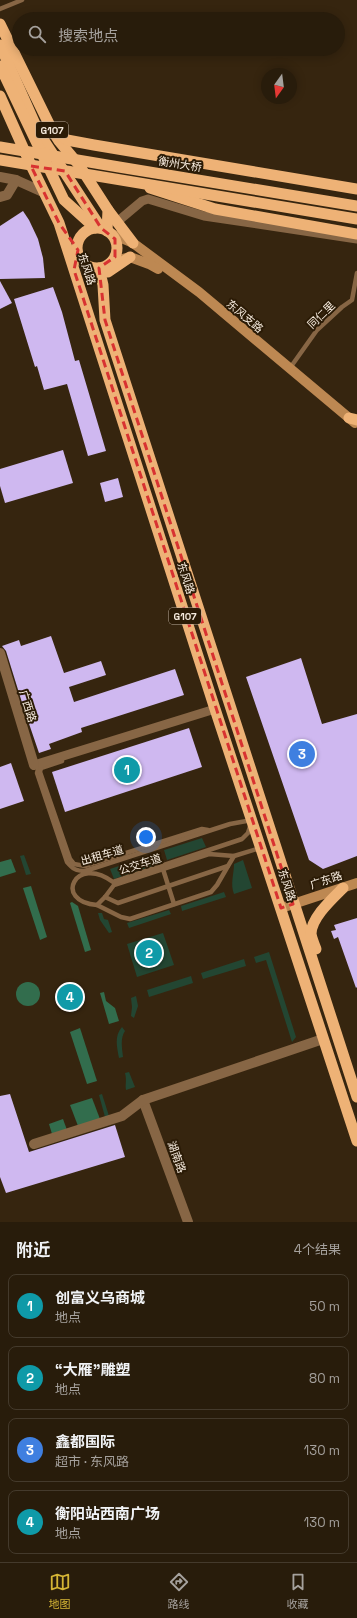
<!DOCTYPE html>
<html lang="zh">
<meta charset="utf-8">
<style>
:root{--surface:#281c0b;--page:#342919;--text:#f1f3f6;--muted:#a5a19d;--line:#443a2c;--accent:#d5b535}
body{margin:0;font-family:"Space Grotesk","Noto Sans SC",sans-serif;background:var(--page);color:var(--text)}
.compass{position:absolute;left:261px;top:68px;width:36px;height:36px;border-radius:50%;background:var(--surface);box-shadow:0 2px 10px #0003;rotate:194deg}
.you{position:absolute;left:146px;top:837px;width:14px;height:14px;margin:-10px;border:3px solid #fff;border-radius:50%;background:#1a73e8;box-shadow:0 0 0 6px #1a73e833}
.badge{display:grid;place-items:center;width:26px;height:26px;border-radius:50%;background:var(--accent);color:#fff;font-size:13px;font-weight:700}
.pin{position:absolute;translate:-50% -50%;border:2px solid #fff;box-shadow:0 1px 4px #0006}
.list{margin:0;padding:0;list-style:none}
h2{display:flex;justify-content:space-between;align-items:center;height:52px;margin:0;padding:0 16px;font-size:17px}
h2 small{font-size:13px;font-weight:400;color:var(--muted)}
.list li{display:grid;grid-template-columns:26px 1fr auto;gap:12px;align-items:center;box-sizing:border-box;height:64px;margin:0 8px 8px;padding:0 8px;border:1px solid var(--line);border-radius:8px}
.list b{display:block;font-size:15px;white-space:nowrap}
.list p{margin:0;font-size:13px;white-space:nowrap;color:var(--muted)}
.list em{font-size:13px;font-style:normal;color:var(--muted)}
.icon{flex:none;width:22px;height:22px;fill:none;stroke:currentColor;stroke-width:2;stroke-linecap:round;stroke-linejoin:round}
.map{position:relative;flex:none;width:357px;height:1222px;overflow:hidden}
.search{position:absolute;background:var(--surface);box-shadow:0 2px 10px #0003;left:12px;right:12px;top:12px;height:44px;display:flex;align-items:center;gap:10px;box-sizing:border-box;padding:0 14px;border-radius:22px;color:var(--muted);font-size:15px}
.sheet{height:340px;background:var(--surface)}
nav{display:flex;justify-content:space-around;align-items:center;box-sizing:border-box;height:56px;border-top:1px solid var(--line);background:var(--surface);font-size:11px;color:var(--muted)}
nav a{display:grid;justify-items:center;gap:2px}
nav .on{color:var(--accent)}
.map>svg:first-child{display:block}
.green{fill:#234632}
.forest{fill:#326d4d}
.building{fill:#cfb8f0}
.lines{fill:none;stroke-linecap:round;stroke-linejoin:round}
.service{stroke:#876645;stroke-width:4.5}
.minor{stroke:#876645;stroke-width:9}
.tertiary{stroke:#876645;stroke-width:10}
.secondary{stroke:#bd8852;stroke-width:10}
.trunk{stroke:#eeb276;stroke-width:11}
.trunk-bridge{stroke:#eeb276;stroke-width:11}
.marked{fill:none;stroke:#d83231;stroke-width:3;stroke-dasharray:8 5;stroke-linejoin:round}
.labels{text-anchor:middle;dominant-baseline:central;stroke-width:4;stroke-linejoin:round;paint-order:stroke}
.shield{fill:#2b1b06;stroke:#baad9e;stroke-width:1}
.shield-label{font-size:10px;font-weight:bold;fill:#f7ecdf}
.street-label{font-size:11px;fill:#f7ecdf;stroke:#2b1b06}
</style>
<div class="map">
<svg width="357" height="1222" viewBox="0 0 357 1222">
<rect width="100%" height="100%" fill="#36250f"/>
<g class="green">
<path d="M202 838 206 847 167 860 164 850Z"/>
<path d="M24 855 31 874 26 875 20 856Z"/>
<path d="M149 856 152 866 114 879 110 869Z"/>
<path d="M243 860 252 888 234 894C230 884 234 874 234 864Z"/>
<path d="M224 892 226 897 182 911 181 906Z"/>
<path d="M169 910 171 914 129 928 127 923Z"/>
<path d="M98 913H102L104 919 108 920 112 932 109 933 100 920Z"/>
<path d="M163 933 174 965 137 977 127 944Z"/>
<path d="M269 952 296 1037 292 1042 266 960 256 963 254 957Z"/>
<path d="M244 959 246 966 203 979 201 973Z"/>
<path d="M191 976 193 983 149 997 147 990Z"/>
<path d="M136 996 138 1006 134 1018 131 1016 132 1007 131 998Z"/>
<path d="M122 1027 125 1031C120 1038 122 1048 123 1057L119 1058C117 1047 114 1036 122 1027Z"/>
<path d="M129 1072 135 1087 126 1090C125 1084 127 1081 125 1073Z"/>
<path d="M102 1094 109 1116 105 1117 99 1095Z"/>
</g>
<g class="forest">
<path d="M11 859 16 872 0 877V862Z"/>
<path d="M31 886 47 937 40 940 23 888Z"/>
<path d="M72 902 78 906 91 950 85 952 70 903Z"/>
<circle cx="28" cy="994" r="12"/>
<path d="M104 992 106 1001 115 1008 119 1021 109 1024 100 993Z"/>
<path d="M80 1028 97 1081 87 1084 70 1032Z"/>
<path d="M92 1098 100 1119 78 1126 70 1105Z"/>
<path d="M63 1119 67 1130 52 1134 49 1124Z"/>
</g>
<g class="building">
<path d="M23 211 29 220 38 239 43 258 45 278 0 279V226Z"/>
<path d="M0 281 12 303 0 309Z"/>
<path d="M53 287 62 312 75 361 79 360 106 451 88 456 67 384 44 390 37 366 35 367 14 299Z"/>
<path d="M63 450 73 483 5 503 0 486V469Z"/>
<path d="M118 478 123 497 105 502 100 483Z"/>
<path d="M51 636 64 673 101 661 106 675 69 687 74 702 175 669 184 695 81 728 82 732 49 744 51 749 39 753 24 709 6 651 2 646 19 640 21 646Z"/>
<path d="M301 658 322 724 357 714V856L323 869 309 860 246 677Z"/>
<path d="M189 728 202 767 65 812 52 772Z"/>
<path d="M11 763 24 801 0 809V767Z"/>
<path d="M357 918V987L356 988 338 937 334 939 331 931 336 930 334 925Z"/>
<path d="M10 1094 29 1152 115 1125 125 1157 6 1193 0 1177V1096Z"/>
</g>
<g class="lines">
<g class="service">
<path d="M0 9 22 0"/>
<path d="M290 368 317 330 342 307 352 300 357 273"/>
<path d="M62 761 38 769 37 773 67 862C73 869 76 871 85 871L230 824 252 820 248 833 242 839 113 882C75 854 53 902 97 905L105 897 114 885 209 854 234 856 260 848"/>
<path d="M41 768 40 772 70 859 74 864 85 866 202 829 208 830"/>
<path d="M162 866 174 904"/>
<path d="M105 897 118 903 228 866 234 856"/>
<path d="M97 905 121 917 130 919 211 892 217 885 228 866"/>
</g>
<g class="minor">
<path d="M117 222 142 201 148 199 204 216 357 239"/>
<path d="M34 765 215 709"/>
</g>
<g class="tertiary">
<path d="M0 177 16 180 45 193"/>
<path d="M0 197 7 195 16 180"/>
<path d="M0 653 34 765"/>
<path d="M143 1100 188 1222"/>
<path d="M34 1144 122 1116 143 1100 323 1039"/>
</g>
<g class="secondary">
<path d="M112 234 133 243 199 292 355 423"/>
<path d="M111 262 130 257 149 264 158 269"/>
<path d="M281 908 357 883"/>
</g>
<g class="trunk">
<path d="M0 24 52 130 59 141 79 165 108 210 107 231"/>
<path d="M0 45 39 133 101 228"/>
<path d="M0 66 64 200 95 228"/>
<path d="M0 96 29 161 59 223 215 709 357 1141"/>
<path d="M52 130 67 140 94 145 357 189"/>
<path d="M150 188 215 209 357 234"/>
<path d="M108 210 133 243"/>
<circle cx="97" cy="248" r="20"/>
<path d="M99 268 103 285 105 320 357 1097"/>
<path d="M108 272 130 257"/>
<path d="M349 418 357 420"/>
<path d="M316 949C314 944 312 939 311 934 311 918 332 899 343 888"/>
</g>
<g class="trunk-bridge">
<path d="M0 147 119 167 357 206"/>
<path d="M0 160 357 219"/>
</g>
</g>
<path class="marked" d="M31 166 65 171 101 228 115 239V257L99 268 105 320 293 904 281 908 74 270 78 250 59 223Z"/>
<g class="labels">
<g class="shield">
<rect x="36" y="122" width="32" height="16" rx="3"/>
<rect x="169" y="608" width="32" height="16" rx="3"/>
</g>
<g class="shield-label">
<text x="52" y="130">G107</text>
<text x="185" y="616">G107</text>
</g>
<g class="street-label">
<text transform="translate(180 164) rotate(9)">衡州大桥</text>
<text transform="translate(87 269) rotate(72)">东风路</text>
<text transform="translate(321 315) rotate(-44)">同仁里</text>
<text transform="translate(245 316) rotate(40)">东风支路</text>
<text transform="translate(186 578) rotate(72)">东风路</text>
<text transform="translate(28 706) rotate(73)">广西路</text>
<text transform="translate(102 855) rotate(-16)">出租车道</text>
<text transform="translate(140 864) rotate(-18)">公交车道</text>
<text transform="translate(326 880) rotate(-18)">广东路</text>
<text transform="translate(287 885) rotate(72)">东风路</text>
<text transform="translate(177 1157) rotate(70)">湖南路</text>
</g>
</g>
</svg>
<svg class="compass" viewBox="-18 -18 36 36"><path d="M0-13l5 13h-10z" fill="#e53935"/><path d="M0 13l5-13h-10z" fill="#a5a19d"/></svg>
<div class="you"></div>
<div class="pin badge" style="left:127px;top:770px;background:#0f9aa8">1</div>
<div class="pin badge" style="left:149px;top:953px;background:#0f9aa8">2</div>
<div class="pin badge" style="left:302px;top:754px;background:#3f7fe0">3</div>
<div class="pin badge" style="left:70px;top:997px;background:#0f9aa8">4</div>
<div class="search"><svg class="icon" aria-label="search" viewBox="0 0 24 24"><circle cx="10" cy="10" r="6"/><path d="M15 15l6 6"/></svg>搜索地点</div>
</div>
<section class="sheet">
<h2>附近<small>4个结果</small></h2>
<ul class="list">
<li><span class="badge" style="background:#0f9aa8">1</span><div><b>创富义乌商城</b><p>地点</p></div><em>50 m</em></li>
<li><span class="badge" style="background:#0f9aa8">2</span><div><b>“大雁”雕塑</b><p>地点</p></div><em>80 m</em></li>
<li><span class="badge" style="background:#3f7fe0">3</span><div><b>鑫都国际</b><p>超市 · 东风路</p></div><em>130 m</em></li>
<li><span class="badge" style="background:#0f9aa8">4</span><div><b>衡阳站西南广场</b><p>地点</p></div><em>130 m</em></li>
</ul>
</section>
<nav>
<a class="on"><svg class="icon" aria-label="map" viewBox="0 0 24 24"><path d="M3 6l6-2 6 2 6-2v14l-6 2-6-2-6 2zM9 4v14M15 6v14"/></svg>地图</a>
<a><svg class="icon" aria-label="directions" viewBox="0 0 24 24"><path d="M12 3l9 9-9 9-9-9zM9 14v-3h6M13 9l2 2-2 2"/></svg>路线</a>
<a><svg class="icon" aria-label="saved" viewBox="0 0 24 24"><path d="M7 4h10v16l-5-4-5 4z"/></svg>收藏</a>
</nav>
